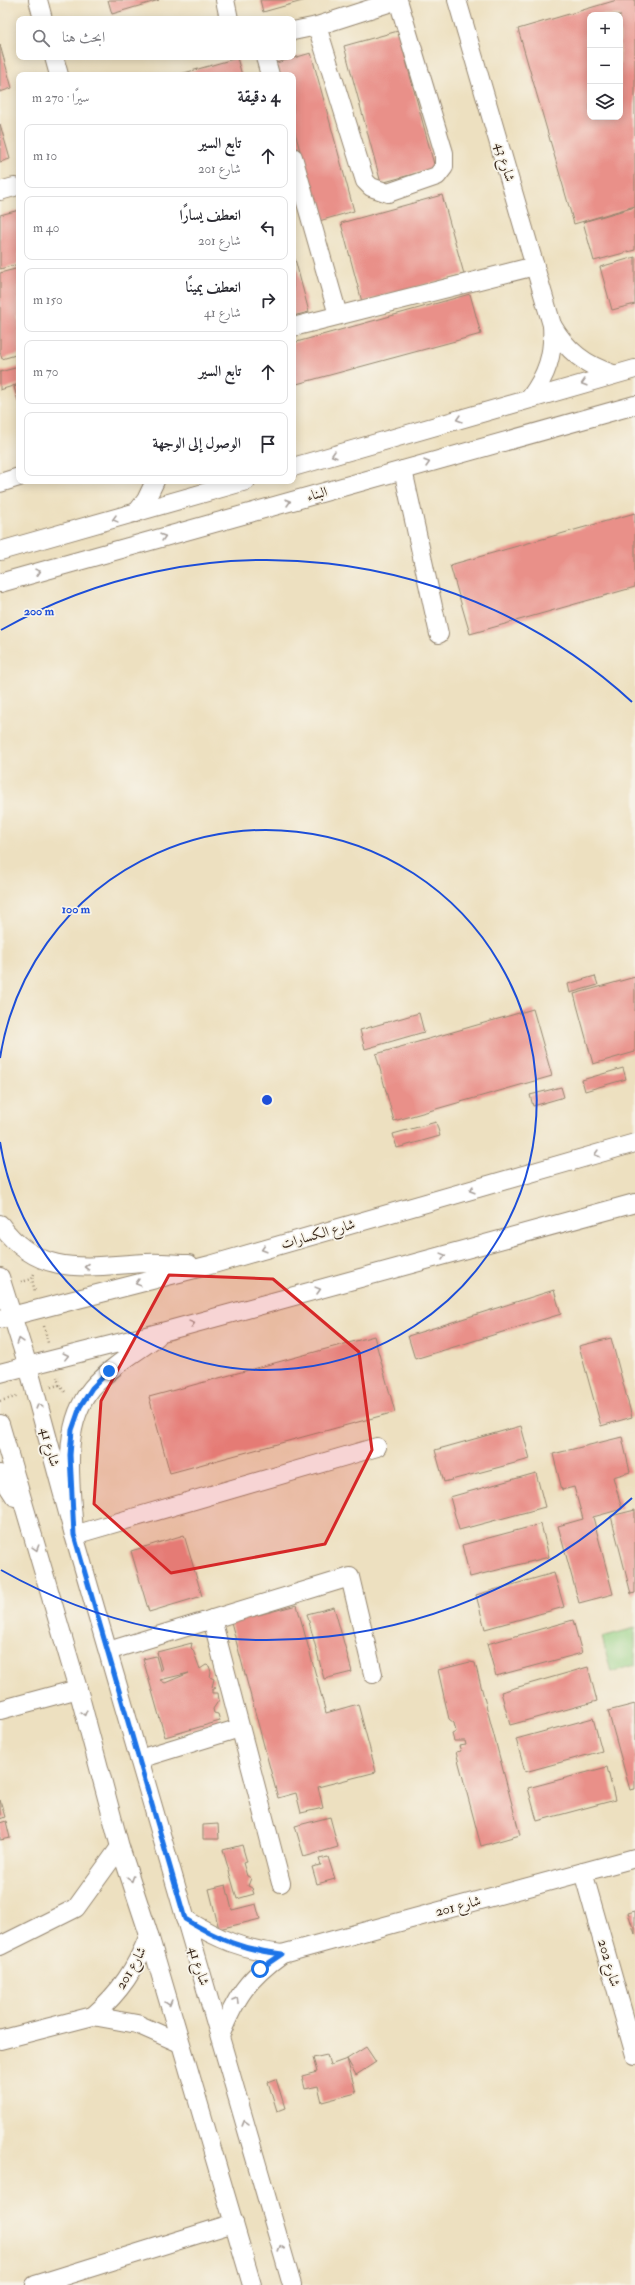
<!DOCTYPE html>
<html lang="ar">
<meta charset="utf-8">
<style>
:root{--surface:#fff;--page:#f2f2f3;--text:#2b2b33;--muted:#7c7c81;--line:#e1e1e2}
body{margin:0;font-family:"IM FELL Double Pica",Amiri,serif;background:var(--page);color:var(--text);direction:rtl}
.controls{position:absolute;right:12px;top:12px;display:grid;overflow:hidden;border-radius:8px;box-shadow:0 2px 10px #0003}
.controls button{width:36px;height:36px;display:grid;place-items:center;padding:0;border:0;border-bottom:1px solid var(--line);background:var(--surface);color:var(--text);font:20px sans-serif}
.stop{position:absolute;width:12px;height:12px;margin:-9px;border:3px solid #1a73e8;border-radius:50%;background:#fff}
.stop.end{background:#1a73e8;border-color:#fff;box-shadow:0 1px 4px #0008}
.list{margin:0;padding:0;list-style:none}
h2{display:flex;justify-content:space-between;align-items:center;height:52px;margin:0;padding:0 16px;font-size:17px}
h2 small{font-size:13px;font-weight:400;color:var(--muted)}
.list li{display:grid;grid-template-columns:26px 1fr auto;gap:12px;align-items:center;box-sizing:border-box;height:64px;margin:0 8px 8px;padding:0 8px;border:1px solid var(--line);border-radius:8px}
.list b{display:block;font-size:15px;white-space:nowrap}
.list p{margin:0;font-size:13px;white-space:nowrap;color:var(--muted)}
.list em{font-size:13px;font-style:normal;color:var(--muted)}
.icon{flex:none;width:22px;height:22px;fill:none;stroke:currentColor;stroke-width:2;stroke-linecap:round;stroke-linejoin:round}
.map{position:relative;flex:none;width:635px;height:2285px;overflow:hidden;direction:ltr}
.search{position:absolute;background:var(--surface);box-shadow:0 2px 10px #0003;left:16px;top:16px;width:280px;height:44px;display:flex;align-items:center;gap:10px;box-sizing:border-box;padding:0 14px;border-radius:8px;color:var(--muted);font-size:15px}
.panel{position:absolute;background:var(--surface);box-shadow:0 2px 10px #0003;left:16px;top:72px;width:280px;height:412px;border-radius:8px;direction:rtl}
.map>svg:first-child{display:block}
.green{fill:#96d185;stroke:#687e52}
.building{fill:#e99089;fill-rule:evenodd}
.lines{fill:none;stroke-linecap:round;stroke-linejoin:round}
.minor-casing{stroke:#94856f;stroke-width:20}
.path{stroke:#94856f;stroke-width:2.5;stroke-dasharray:1 3;stroke-linecap:butt}
.minor{stroke:#fff;stroke-width:18}
.oneway{stroke:#a79f9a}
.route{stroke:#1a73e8;stroke-width:5}
.marked{fill:#d62828;fill-opacity:0.2;stroke:#d62828;stroke-width:3;stroke-linejoin:round}
.ring{fill:none;stroke:#1d4ed8;stroke-width:2}
.labels{text-anchor:middle;dominant-baseline:central;stroke-width:3.5;stroke-linejoin:round;paint-order:stroke}
.street-label{font-size:14px;fill:#3b2a1e;stroke:#f7f3e8}
.centre{fill:#1d4ed8;stroke:#f7f3e8;stroke-width:2}
.ring-label{font-size:12px;text-anchor:middle;font-weight:bold;fill:#1d4ed8;stroke:#f7f3e8;stroke-width:3.5;stroke-linejoin:round;paint-order:stroke}
</style>
<div class="map">
<svg width="635" height="2285" viewBox="0 0 635 2285">
<rect width="100%" height="100%" fill="#f7f3e8"/>
<filter id="ink" filterUnits="userSpaceOnUse"><feTurbulence type="fractalNoise" baseFrequency=".025" numOctaves="2"/><feDisplacementMap in="SourceGraphic" scale="8" xChannelSelector="R" yChannelSelector="G"/><feConvolveMatrix kernelMatrix="1 2 1 2 8 2 1 2 1" color-interpolation-filters="sRGB"/></filter>
<filter id="wash" filterUnits="userSpaceOnUse"><feTurbulence type="fractalNoise" baseFrequency=".012" numOctaves="4" result="noise"/><feDisplacementMap in="SourceGraphic" scale="16" xChannelSelector="R" yChannelSelector="G"/><feGaussianBlur stdDeviation="0.9" result="paint"/><feColorMatrix in="noise" values="0 0 0 0 0 0 0 0 0 0 0 0 0 0 0 0 0 1.4 0 .05"/><feComposite in="paint" operator="in"/></filter>
<g filter="url(#wash)">
<rect width="100%" height="100%" fill="#ede0c0"/>
<path class="green" d="M635 1628V1665L611 1672 602 1637Z"/>
<g id="blocks">
<g class="building">
<path d="M108 0H159L112 14Z"/>
<path d="M260 0H306L263 12Z"/>
<path d="M617 0H635V206L574 224 518 29ZM590 15H620V117H590Z"/>
<path d="M398 31 435 168 381 183 344 46Z"/>
<path d="M0 45 12 88 0 92Z"/>
<path d="M311 53 354 211 319 221 293 125V75H279L276 63Z"/>
<path d="M237 58 242 75H177Z"/>
<path d="M0 124 10 159 0 162Z"/>
<path d="M442 195 464 274 362 302 341 223Z"/>
<path d="M635 207V250L594 261 583 222Z"/>
<path d="M19 210V264L0 269V215Z"/>
<path d="M635 257V304L612 310 600 267Z"/>
<path d="M295 259 309 312 293 316V260Z"/>
<path d="M19 268V354L2 359 0 352V273Z"/>
<path d="M470 294 481 334 293 385V343Z"/>
<path d="M19 367V384L0 390V372Z"/>
<path d="M19 385V404L14 387Z"/>
<path d="M635 513V587L470 634 450 565Z"/>
<path d="M595 976 598 985 570 993 568 984Z"/>
<path d="M635 977V1052L593 1064 574 994Z"/>
<path d="M533 1009 552 1076 394 1121 376 1054Z"/>
<path d="M419 1013 424 1032 365 1049 360 1030Z"/>
<path d="M623 1068 626 1079 585 1091 582 1080Z"/>
<path d="M561 1087 564 1097 533 1106 530 1095Z"/>
<path d="M436 1122 440 1136 397 1148 393 1134Z"/>
<path d="M554 1290 561 1314 415 1359 408 1336Z"/>
<path d="M374 1336 395 1412 170 1473 149 1397Z"/>
<path d="M611 1338 632 1417 601 1426 579 1346Z"/>
<path d="M521 1426 530 1459 444 1482 435 1450Z"/>
<path d="M622 1437 630 1472 613 1477 622 1509 593 1517 613 1594 579 1603 558 1526 583 1519 574 1487 562 1490 553 1454Z"/>
<path d="M536 1473 545 1507 459 1530 450 1497Z"/>
<path d="M635 1510V1593L631 1594 611 1516Z"/>
<path d="M541 1524 549 1557 470 1577 462 1545Z"/>
<path d="M184 1535 202 1596 149 1612 131 1551Z"/>
<path d="M554 1573 564 1607 485 1629 476 1595Z"/>
<path d="M297 1605 326 1713 358 1704 376 1772 318 1787 323 1808 301 1813 296 1793 278 1798 231 1622Z"/>
<path d="M334 1607 352 1672 324 1679 307 1614Z"/>
<path d="M573 1620 582 1653 496 1676 487 1644Z"/>
<path d="M192 1643 191 1648 193 1650 200 1669 206 1665 209 1666 211 1672 210 1677 214 1679 212 1687 216 1688 212 1690V1693H218L219 1700 213 1709 214 1713 218 1714 220 1721 165 1737 143 1659 156 1656 160 1670H162L157 1652ZM189 1673 165 1683 160 1680Z"/>
<path d="M470 1662 475 1663 520 1835 481 1846 456 1752 461 1751 459 1746 466 1745 465 1741H454L452 1734 456 1732 454 1723 449 1719 438 1670Z"/>
<path d="M588 1667 597 1701 510 1725 501 1692Z"/>
<path d="M635 1704V1789L630 1790 608 1711Z"/>
<path d="M593 1718 602 1751 525 1772 516 1739Z"/>
<path d="M607 1767 615 1800 537 1821 528 1788Z"/>
<path d="M0 1800 5 1817 0 1819Z"/>
<path d="M330 1817 338 1847 304 1857 295 1826Z"/>
<path d="M6 1821 10 1838 0 1840V1823Z"/>
<path d="M218 1824 219 1839H203V1825Z"/>
<path d="M242 1845 247 1862 243 1863 247 1876 251 1878 248 1886 252 1888 254 1894 237 1899 223 1850Z"/>
<path d="M328 1857 335 1879 317 1884 312 1867 321 1865 319 1859Z"/>
<path d="M226 1885 232 1910 256 1904 260 1919 219 1929 209 1889Z"/>
<path d="M635 1911V1934L628 1913Z"/>
<path d="M366 2047 376 2062 356 2075 347 2059 356 2093 322 2102 318 2086 305 2089 302 2076 317 2072 313 2058 327 2055 330 2065 347 2059Z"/>
<path d="M276 2079 285 2108 277 2111 268 2082Z"/>
</g>
</g>
</g>
<g filter="url(#ink)">
<use href="#blocks" fill-opacity="0" stroke="#94856f" stroke-width="1"/>
<g class="lines">
<g class="minor-casing">
<g id="minor">
<path d="M38 0 43 19"/>
<path d="M225 0 229 19"/>
<path d="M457 0 552 325C554 354 547 375 530 398"/>
<path d="M317 26 365 181 371 187 388 193 437 176 444 167V153L398 0"/>
<path d="M293 31 317 26 398 0"/>
<path d="M54 57 59 75"/>
<path d="M265 57 270 75"/>
<path d="M293 157 338 315"/>
<path d="M0 191 14 187"/>
<path d="M552 325C567 351 585 365 613 374"/>
<path d="M293 327 535 266"/>
<path d="M293 467 635 369"/>
<path d="M403 470 439 634"/>
<path d="M0 483 19 477"/>
<path d="M136 513 146 500 155 481"/>
<path d="M0 551 246 481"/>
<path d="M0 583 635 405"/>
<path d="M0 1224C39 1279 89 1266 146 1263 160 1262 175 1264 189 1264"/>
<path d="M0 1277 28 1366 74 1535 292 2285"/>
<path d="M0 1319 210 1265 635 1143"/>
<path d="M157 1337C135 1353 110 1367 92 1388 59 1427 72 1488 74 1535L377 1447"/>
<path d="M0 1373 166 1331 635 1203"/>
<path d="M0 1424 78 1689 120 1847 149 1935 252 2285"/>
<path d="M0 1474 15 1497"/>
<path d="M212 1619 281 1883"/>
<path d="M108 1651 350 1577 373 1674"/>
<path d="M0 1710 78 1689"/>
<path d="M139 1759 240 1728"/>
<path d="M583 1872 635 2055"/>
<path d="M185 1919C218 1939 243 1950 282 1954"/>
<path d="M0 1946 76 1908 120 1847"/>
<path d="M93 2016C121 1991 135 1970 149 1935"/>
<path d="M220 2036C236 1997 247 1979 282 1954L635 1858"/>
<path d="M0 2040 93 2016 137 2024 180 2043"/>
<path d="M35 2285 234 2223"/>
</g>
</g>
<g class="path">
<path d="M34 1274 32 1279 35 1292"/>
<path d="M21 1282 32 1279"/>
<path d="M44 1326 48 1343"/>
<path d="M59 1385 67 1394"/>
<path d="M51 1387 59 1385 57 1377"/>
<path d="M0 1401 19 1396"/>
</g>
<use href="#minor" class="minor"/>
</g>
<defs><path id="oneway-chevron" d="M-2-3.5L2.5 0L-2 3.5" fill="none" stroke-width="1.6" stroke-linecap="round" stroke-linejoin="round"/></defs>
<g class="oneway">
<use href="#oneway-chevron" transform="translate(584 383) rotate(164)"/>
<use href="#oneway-chevron" transform="translate(459 419) rotate(164)"/>
<use href="#oneway-chevron" transform="translate(334 455) rotate(164)"/>
<use href="#oneway-chevron" transform="translate(427 463) rotate(-16)"/>
<use href="#oneway-chevron" transform="translate(288 502) rotate(-16)"/>
<use href="#oneway-chevron" transform="translate(115 519) rotate(165)"/>
<use href="#oneway-chevron" transform="translate(163 537) rotate(-16)"/>
<use href="#oneway-chevron" transform="translate(38 572) rotate(-16)"/>
<use href="#oneway-chevron" transform="translate(597 1154) rotate(164)"/>
<use href="#oneway-chevron" transform="translate(472 1190) rotate(164)"/>
<use href="#oneway-chevron" transform="translate(264 1249) rotate(164)"/>
<use href="#oneway-chevron" transform="translate(443 1256) rotate(-15)"/>
<use href="#oneway-chevron" transform="translate(87 1267) rotate(180)"/>
<use href="#oneway-chevron" transform="translate(138 1283) rotate(165)"/>
<use href="#oneway-chevron" transform="translate(318 1290) rotate(-15)"/>
<use href="#oneway-chevron" transform="translate(192 1324) rotate(-15)"/>
<use href="#oneway-chevron" transform="translate(20 1341) rotate(-108)"/>
<use href="#oneway-chevron" transform="translate(66 1356) rotate(-14)"/>
<use href="#oneway-chevron" transform="translate(39 1406) rotate(-105)"/>
<use href="#oneway-chevron" transform="translate(36 1548) rotate(73)"/>
<use href="#oneway-chevron" transform="translate(84 1713) rotate(75)"/>
<use href="#oneway-chevron" transform="translate(131 1879) rotate(72)"/>
<use href="#oneway-chevron" transform="translate(236 2000) rotate(-60)"/>
<use href="#oneway-chevron" transform="translate(169 2003) rotate(74)"/>
<use href="#oneway-chevron" transform="translate(245 2123) rotate(-106)"/>
<use href="#oneway-chevron" transform="translate(281 2248) rotate(-106)"/>
</g>
</g>
<g class="lines" filter="url(#ink)">
<path class="route" d="M109 1371 92 1388 80 1407 72 1430 70 1455 74 1535 185 1919C218 1939 243 1950 282 1954L260 1969"/>
</g>
<path class="marked" d="M169 1275 273 1279 359 1352 372 1450 325 1544 171 1573 94 1504 101 1401Z"/>
<g class="ring">
<path d="M0 1058A270 270 0 1 1 0 1142"/>
<path d="M632 1498A540 540 0 0 1 1 1570M1 630A540 540 0 0 1 632 702"/>
</g>
<g class="labels">
<g class="street-label">
<text transform="translate(505 162) rotate(74)">شارع 43</text>
<text transform="translate(317 494) rotate(-16)">البناء</text>
<text transform="translate(318 1234) rotate(-16)">شارع الكسارات</text>
<text transform="translate(50 1447) rotate(75)">شارع 41</text>
<text transform="translate(458 1906) rotate(-15)">شارع 201</text>
<text transform="translate(609 1963) rotate(74)">شارع 202</text>
<text transform="translate(199 1966) rotate(73)">شارع 41</text>
<text transform="translate(131 1968) rotate(-60)">شارع 201</text>
</g>
</g>
<circle cx="267" cy="1100" r="6" class="centre"/>
<g class="ring-label">
<text x="39" y="615">200 m</text>
<text x="76" y="913">100 m</text>
</g>
</svg>
<div class="controls">
<button>+</button>
<button>−</button>
<button><svg class="icon" aria-label="layers" viewBox="0 0 24 24"><path d="M12 4l9 5-9 5-9-5zM3 14l9 5 9-5"/></svg></button>
</div>
<div class="stop" style="left:260px;top:1969px"></div>
<div class="stop end" style="left:109px;top:1371px"></div>
<div class="search"><svg class="icon" aria-label="search" viewBox="0 0 24 24"><circle cx="10" cy="10" r="6"/><path d="M15 15l6 6"/></svg>ابحث هنا</div>
<section class="panel">
<h2>4 دقيقة<small>سيرًا · 270 m</small></h2>
<ul class="list">
<li><svg class="icon" aria-label="ahead" viewBox="0 0 24 24"><path d="M12 20V5M6 11l6-6 6 6"/></svg><div><b>تابع السير</b><p>شارع 201</p></div><em>10 m</em></li>
<li><svg class="icon" aria-label="left" viewBox="0 0 24 24"><path d="M17 20v-9H6M10 6l-5 5 5 5"/></svg><div><b>انعطف يسارًا</b><p>شارع 201</p></div><em>40 m</em></li>
<li><svg class="icon" aria-label="right" viewBox="0 0 24 24"><path d="M7 20v-9h11M14 6l5 5-5 5"/></svg><div><b>انعطف يمينًا</b><p>شارع 41</p></div><em>150 m</em></li>
<li><svg class="icon" aria-label="ahead" viewBox="0 0 24 24"><path d="M12 20V5M6 11l6-6 6 6"/></svg><div><b>تابع السير</b></div><em>70 m</em></li>
<li><svg class="icon" aria-label="arrive" viewBox="0 0 24 24"><path d="M6 21V4h12l-3 4 3 4H6"/></svg><div><b>الوصول إلى الوجهة</b></div></li>
</ul>
</section>
</div>
